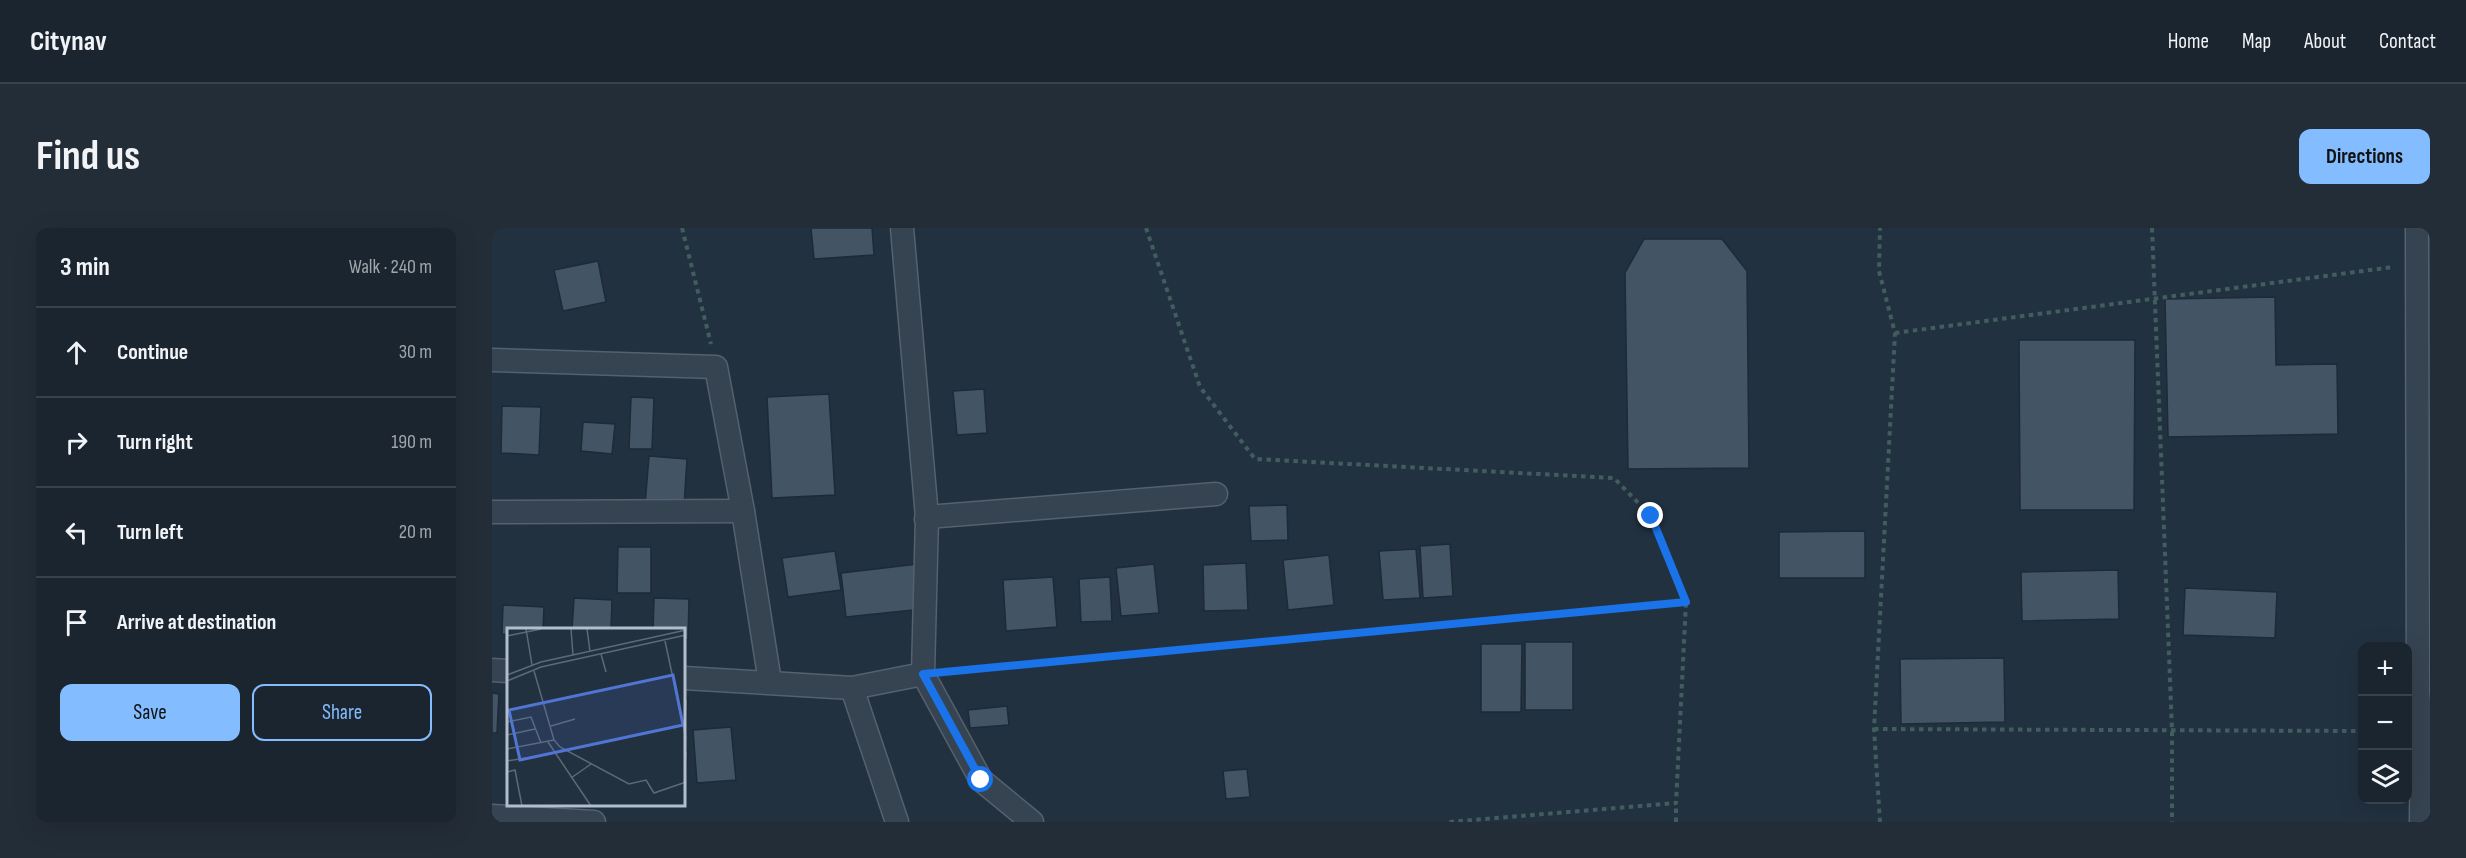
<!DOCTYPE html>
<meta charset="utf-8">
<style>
:root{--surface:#1a2530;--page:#232d38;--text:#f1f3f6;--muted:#9fa5ab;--line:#38424c;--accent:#83bcff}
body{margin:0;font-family:"Sofia Sans Condensed",sans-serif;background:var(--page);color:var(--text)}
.controls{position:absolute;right:18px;bottom:18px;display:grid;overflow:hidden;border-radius:12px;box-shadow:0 6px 24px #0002}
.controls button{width:54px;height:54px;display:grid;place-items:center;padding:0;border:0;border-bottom:2px solid var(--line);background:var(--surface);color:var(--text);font:30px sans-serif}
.stop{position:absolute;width:18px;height:18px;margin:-14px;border:4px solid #1a73e8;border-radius:50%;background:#fff}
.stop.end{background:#1a73e8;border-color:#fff;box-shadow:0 2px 6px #0008}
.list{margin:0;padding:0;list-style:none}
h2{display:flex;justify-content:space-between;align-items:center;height:78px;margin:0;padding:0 24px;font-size:26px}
h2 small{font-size:20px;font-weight:400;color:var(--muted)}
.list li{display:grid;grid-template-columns:39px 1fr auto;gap:18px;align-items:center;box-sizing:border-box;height:90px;padding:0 24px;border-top:2px solid var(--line)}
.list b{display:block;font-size:22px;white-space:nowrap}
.list em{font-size:20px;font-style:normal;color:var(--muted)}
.actions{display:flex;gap:12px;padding:18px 24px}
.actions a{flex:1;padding:14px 0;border:2px solid var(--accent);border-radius:12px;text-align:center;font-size:21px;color:var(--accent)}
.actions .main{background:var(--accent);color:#111}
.icon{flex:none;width:33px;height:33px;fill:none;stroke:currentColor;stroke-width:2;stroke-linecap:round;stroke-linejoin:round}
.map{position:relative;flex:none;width:1938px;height:594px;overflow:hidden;border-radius:12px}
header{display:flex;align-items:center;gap:36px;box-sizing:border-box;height:84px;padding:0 30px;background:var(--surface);border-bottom:2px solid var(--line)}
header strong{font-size:28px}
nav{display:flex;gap:33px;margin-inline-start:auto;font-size:21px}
.intro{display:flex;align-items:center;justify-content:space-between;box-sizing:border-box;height:144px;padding:0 36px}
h1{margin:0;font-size:42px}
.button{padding:15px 27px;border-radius:12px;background:var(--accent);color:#111;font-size:21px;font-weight:700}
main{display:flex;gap:36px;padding:0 36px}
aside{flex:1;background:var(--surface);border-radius:12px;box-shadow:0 6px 24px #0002}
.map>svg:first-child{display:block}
.building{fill:#435465;stroke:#1d2a37;stroke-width:1.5}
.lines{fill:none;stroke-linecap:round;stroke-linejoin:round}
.street-casing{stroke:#54616e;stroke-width:25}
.path{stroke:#425d5e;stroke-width:4;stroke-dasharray:4.5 4.5;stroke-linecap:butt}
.street{stroke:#364350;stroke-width:22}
.route{stroke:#1a73e8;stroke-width:8}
.inset-road{fill:none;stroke:#5c6978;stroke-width:1.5}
.view{fill:#5175d3;fill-opacity:0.15;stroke:#5175d3;stroke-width:3}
.inset-edge{fill:none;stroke:#b2becb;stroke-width:3}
</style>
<header>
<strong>Citynav</strong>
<nav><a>Home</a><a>Map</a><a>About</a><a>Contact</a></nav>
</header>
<div class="intro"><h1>Find us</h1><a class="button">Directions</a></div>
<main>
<aside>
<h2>3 min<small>Walk · 240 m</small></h2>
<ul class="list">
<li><svg class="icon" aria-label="ahead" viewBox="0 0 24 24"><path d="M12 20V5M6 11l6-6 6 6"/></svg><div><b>Continue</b></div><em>30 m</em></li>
<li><svg class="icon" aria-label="right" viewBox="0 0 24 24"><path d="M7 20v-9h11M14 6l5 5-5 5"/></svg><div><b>Turn right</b></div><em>190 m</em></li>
<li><svg class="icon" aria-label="left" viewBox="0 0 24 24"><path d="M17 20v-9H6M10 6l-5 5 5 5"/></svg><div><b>Turn left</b></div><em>20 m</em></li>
<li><svg class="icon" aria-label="arrive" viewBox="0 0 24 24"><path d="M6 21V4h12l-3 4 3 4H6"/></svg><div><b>Arrive at destination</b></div></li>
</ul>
<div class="actions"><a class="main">Save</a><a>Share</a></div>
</aside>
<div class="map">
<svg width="1938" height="594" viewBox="0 0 1938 594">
<rect width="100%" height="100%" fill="#223140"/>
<g class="building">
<path d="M319 0H380L382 27 322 31Z"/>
<path d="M1152 11H1230L1255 43 1257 240 1136 241 1133 45Z"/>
<path d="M106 33 114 74 71 83 62 42Z"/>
<path d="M1783 69 1784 137 1845 136 1846 206 1676 209 1673 71Z"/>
<path d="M1527 112H1643L1642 282H1528Z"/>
<path d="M492 161 495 205 465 207 461 163Z"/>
<path d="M337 166 343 267 280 270 275 169Z"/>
<path d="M139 169 162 170 160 221H137Z"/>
<path d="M10 178 49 179 47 227 9 225Z"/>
<path d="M91 194 123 196 120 226 89 223Z"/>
<path d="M157 228 195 231 192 279 153 277Z"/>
<path d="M795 277 796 312 759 313 757 278Z"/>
<path d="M1373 303V350H1287V304Z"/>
<path d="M958 316 961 368 931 370 928 318Z"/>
<path d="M126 319H159V365H125Z"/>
<path d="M924 321 928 370 891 372 887 323Z"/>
<path d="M343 323 349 362 296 369 290 330Z"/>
<path d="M837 327 842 377 796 382 791 332Z"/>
<path d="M754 335 756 382 712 383 711 337Z"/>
<path d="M426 336 431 381 354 389 349 345Z"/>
<path d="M662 336 667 385 629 388 624 340Z"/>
<path d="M1626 342 1627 391 1530 393 1529 344Z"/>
<path d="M561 349 565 399 514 403 511 352Z"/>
<path d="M618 349 620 393 589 394 587 351Z"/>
<path d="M1693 360 1785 364 1783 410 1691 407Z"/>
<path d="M82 370 120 372 119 402H80Z"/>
<path d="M162 370 197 371 196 412H192V402H161Z"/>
<path d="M11 377 52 379 51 402H16V407L10 406Z"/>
<rect x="1033" y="414" width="48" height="68"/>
<path d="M989 416H1030L1029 484H989Z"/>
<path d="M1512 430 1513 494 1409 496 1408 431Z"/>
<path d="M0 465 7 466 5 505H0Z"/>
<path d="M192 471H196L193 515H192Z"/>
<path d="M515 478 517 497 478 500 476 482Z"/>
<path d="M239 499 244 552 205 555 201 502Z"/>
<path d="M192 523H196L192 566Z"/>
<path d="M755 541 758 569 734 571 731 543Z"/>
</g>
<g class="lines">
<g class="street-casing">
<g id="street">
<path d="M410 0 435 289 431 446 489 552 540 594"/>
<path d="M1925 0 1926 464 1930 503 1929 594"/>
<path d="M0 132 224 139 251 283 278 454"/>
<path d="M0 284 251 283"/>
<path d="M434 291 435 289 724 266"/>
<path d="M0 442 16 443"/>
<path d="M192 450 360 460 431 446"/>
<path d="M360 460 405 594"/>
<path d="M0 588 102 594"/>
</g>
</g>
<g class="path">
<path d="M190 0 219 116"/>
<path d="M654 0 708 159 763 231 1122 250 1159 288 1194 374 1184 575 957 594"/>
<path d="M1660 0 1680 502V594"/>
<path d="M1403 105 1901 39"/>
<path d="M457 444 1194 374"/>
<path d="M1382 501 1870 503"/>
<path d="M1184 594V575"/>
<path d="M1388 594 1382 501 1403 105 1387 43 1388 0"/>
</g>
<use href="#street" class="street"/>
</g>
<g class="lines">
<path class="route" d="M489 552 431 446 1194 374 1159 288"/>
</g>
<g transform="translate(15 400)">
<rect width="178" height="178" fill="#223140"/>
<path class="inset-road" d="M19 1 25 37M64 1 66 27M80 1 83 23M0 8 34 1M158 13 179 111M94 26 99 44M27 43 47 112 53 119 122 156 139 152 147 165 179 154M0 47 34 34 179 2M0 53 34 39 179 7M0 94 24 89 34 115M44 98 68 91M0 107 28 101M41 114 84 178M0 121 47 112M0 133 33 128M0 144 8 142 15 178M64 150 84 136"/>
<path class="view" d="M166 47 176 97 13 132 2 82Z"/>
<rect width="178" height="178" class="inset-edge"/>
</g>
</svg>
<div class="controls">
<button>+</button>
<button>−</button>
<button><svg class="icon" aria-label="layers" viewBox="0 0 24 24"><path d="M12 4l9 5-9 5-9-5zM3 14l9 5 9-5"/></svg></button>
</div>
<div class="stop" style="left:489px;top:552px"></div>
<div class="stop end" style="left:1159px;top:288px"></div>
</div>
</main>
